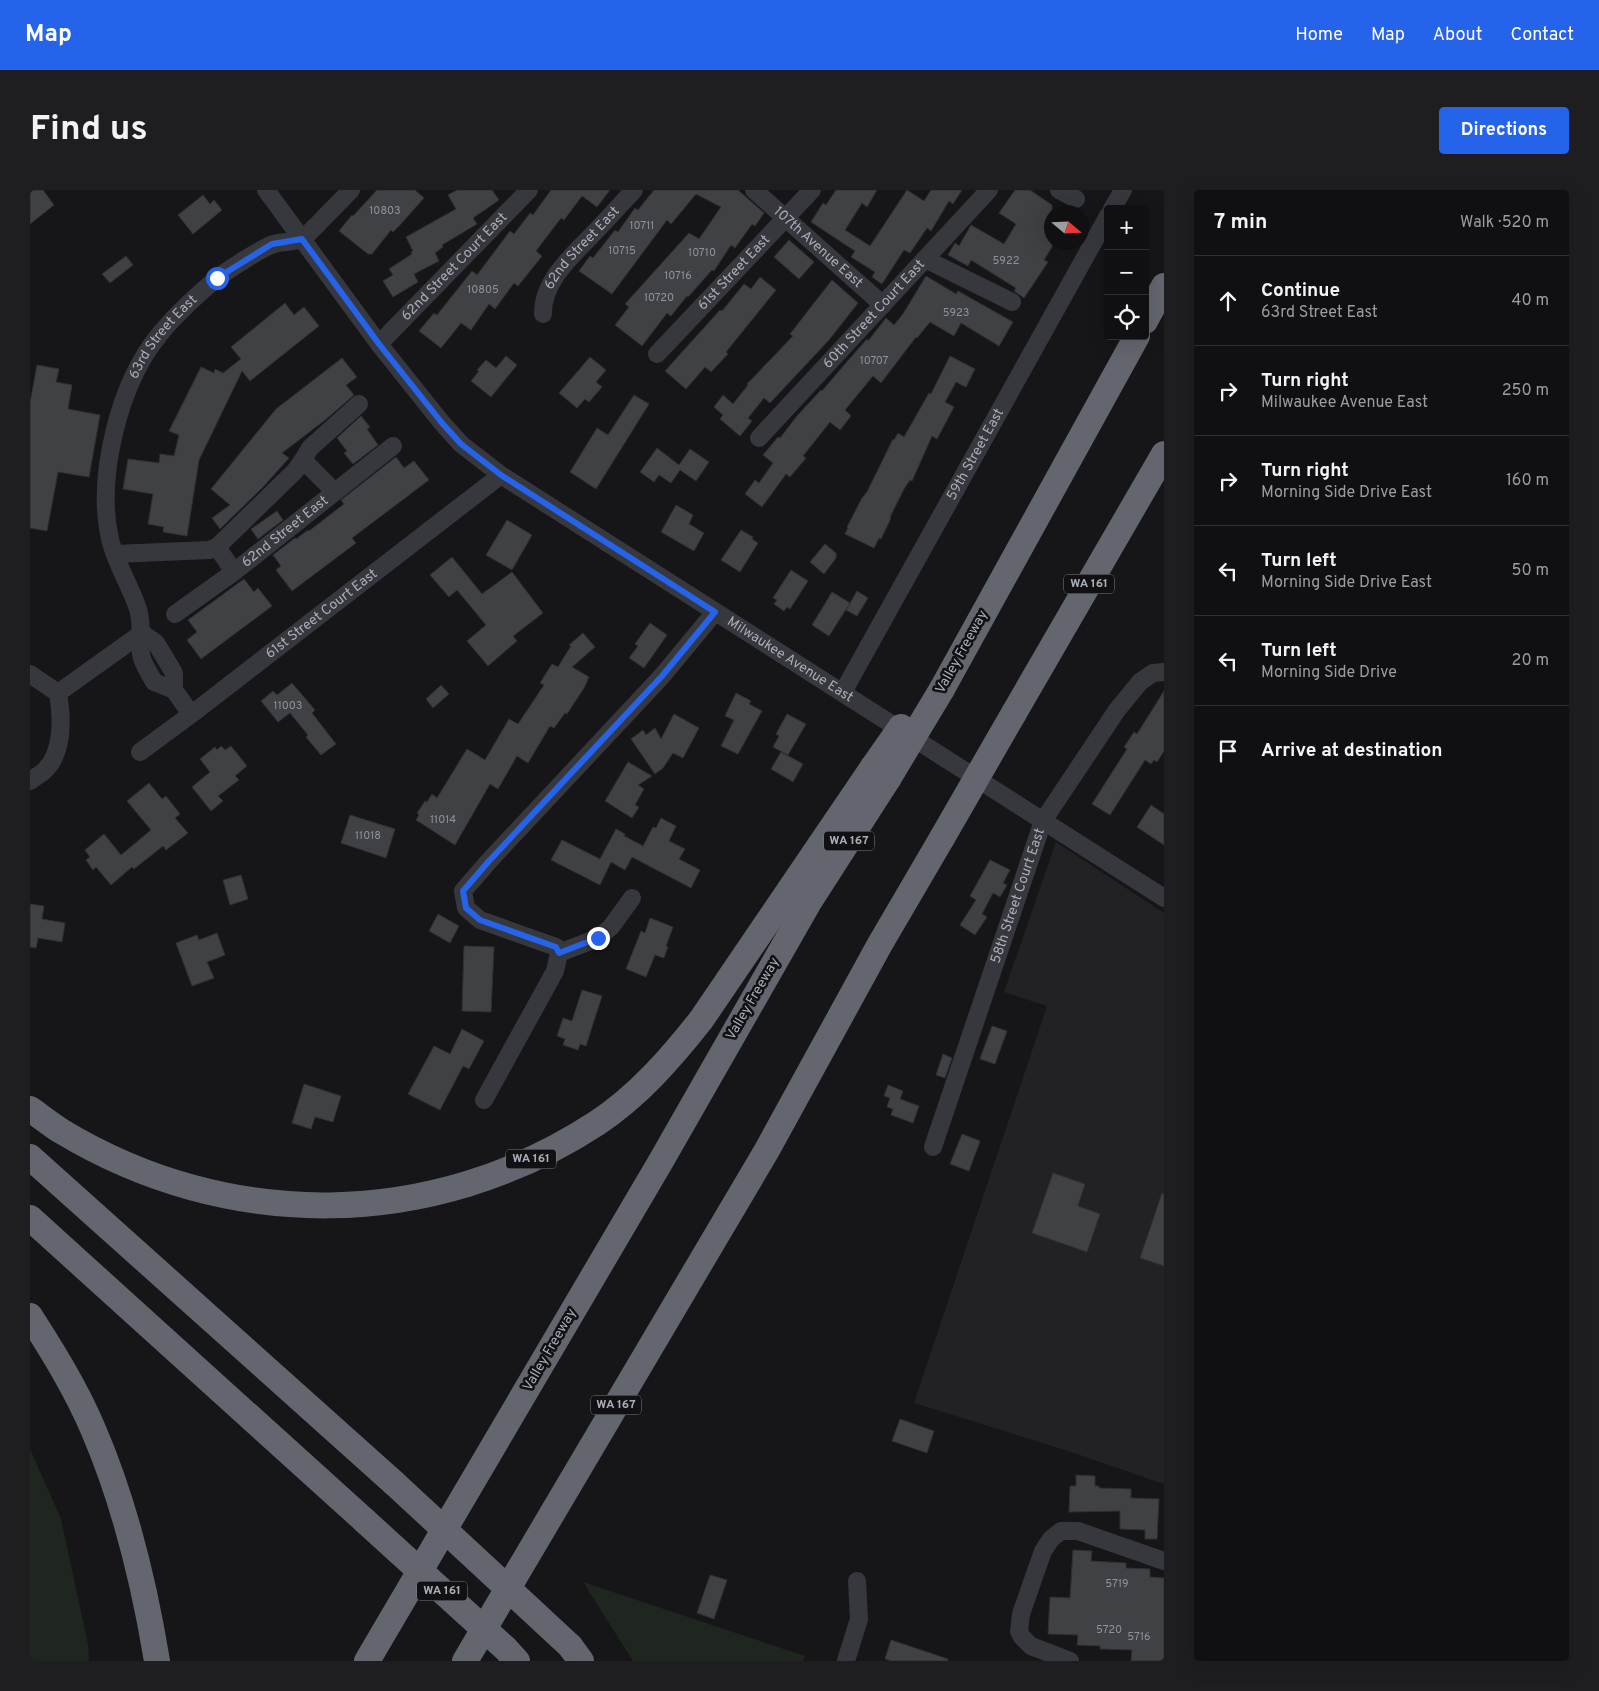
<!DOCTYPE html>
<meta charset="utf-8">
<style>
:root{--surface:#101012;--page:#1e1e20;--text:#f1f3f6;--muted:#9c9d9f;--line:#303032;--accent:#2563eb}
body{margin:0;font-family:Overpass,sans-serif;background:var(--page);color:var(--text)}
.controls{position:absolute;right:15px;top:15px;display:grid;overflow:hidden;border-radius:5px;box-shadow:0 5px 20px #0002}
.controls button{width:45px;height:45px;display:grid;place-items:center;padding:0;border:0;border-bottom:1px solid var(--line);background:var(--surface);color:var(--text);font:25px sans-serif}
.compass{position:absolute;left:1014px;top:15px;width:45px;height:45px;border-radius:50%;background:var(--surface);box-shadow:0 5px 20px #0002;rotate:109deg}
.stop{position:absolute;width:15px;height:15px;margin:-11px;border:4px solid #2563eb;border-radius:50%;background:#fff}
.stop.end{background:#2563eb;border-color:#fff;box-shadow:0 1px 5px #0008}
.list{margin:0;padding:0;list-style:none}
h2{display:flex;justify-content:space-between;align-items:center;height:65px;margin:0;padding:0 20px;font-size:21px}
h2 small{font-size:16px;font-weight:400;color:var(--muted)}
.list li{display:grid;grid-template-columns:32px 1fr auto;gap:15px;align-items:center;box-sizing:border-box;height:90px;padding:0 20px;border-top:1px solid var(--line)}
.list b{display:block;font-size:19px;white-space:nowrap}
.list p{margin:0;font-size:16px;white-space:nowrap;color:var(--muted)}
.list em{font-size:16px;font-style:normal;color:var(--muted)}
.icon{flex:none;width:28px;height:28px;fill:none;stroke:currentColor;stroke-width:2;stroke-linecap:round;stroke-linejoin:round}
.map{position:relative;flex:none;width:1134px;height:1471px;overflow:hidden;border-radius:5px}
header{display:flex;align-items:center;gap:30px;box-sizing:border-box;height:70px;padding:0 25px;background:var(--accent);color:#fff}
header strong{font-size:24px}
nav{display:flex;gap:28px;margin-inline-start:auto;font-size:18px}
.intro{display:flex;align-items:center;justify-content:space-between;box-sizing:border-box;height:120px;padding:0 30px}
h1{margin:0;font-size:35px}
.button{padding:12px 22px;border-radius:5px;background:var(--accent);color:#fff;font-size:18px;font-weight:700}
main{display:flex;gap:30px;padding:0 30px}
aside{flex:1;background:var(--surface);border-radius:5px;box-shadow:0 5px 20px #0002}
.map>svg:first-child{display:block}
.built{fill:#222225}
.green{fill:#1e261f}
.building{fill:#404145;stroke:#303034}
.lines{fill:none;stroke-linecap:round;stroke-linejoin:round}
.minor{stroke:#37383d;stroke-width:18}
.highway{stroke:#63666e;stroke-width:26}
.highway-bridge{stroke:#63666e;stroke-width:26}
.route{stroke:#2563eb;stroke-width:6}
.labels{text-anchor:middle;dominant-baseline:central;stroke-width:5;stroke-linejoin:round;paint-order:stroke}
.number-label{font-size:11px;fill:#8e929b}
.shield{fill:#111113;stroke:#7b7e86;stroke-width:1}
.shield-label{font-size:12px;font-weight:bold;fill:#a8adb8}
.street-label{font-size:14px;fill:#a8adb8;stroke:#111113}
</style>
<header>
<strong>Map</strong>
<nav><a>Home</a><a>Map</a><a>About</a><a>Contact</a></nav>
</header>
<div class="intro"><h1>Find us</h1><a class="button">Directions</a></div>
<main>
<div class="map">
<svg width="1134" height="1471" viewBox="0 0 1134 1471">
<rect width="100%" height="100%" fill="#161618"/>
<path class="built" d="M1026 652 1134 723V1294L1035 1260 884 1213 1017 816 974 802Z"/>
<g class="green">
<path d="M0 1259 31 1329 58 1454 59 1471H0Z"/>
<path d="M553 1392 775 1466 773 1471H603Z"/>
</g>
<g class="building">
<path d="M0 0H13L24 15 0 34Z"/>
<path d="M347 0H385L394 8 370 35 363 42 361 40 342 64H338L309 41 322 25 323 26Z"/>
<path d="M427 0H462L469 10 443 28 447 34 412 55 413 57 405 63 409 71 384 84 388 92 363 107 353 91 363 85 359 79 382 64 381 62 383 61 376 47 426 19 418 5Z"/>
<path d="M521 0H580L567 17 552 6 534 30 531 28 506 61 512 66 488 96 484 93 465 119 459 114 441 140 431 133 411 158 389 141 404 123 407 125 442 81 447 85 480 41 484 44 500 23 503 25Z"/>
<path d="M624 0H708L734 23 725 36 722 34 705 58 701 55 684 81 682 80 658 107 657 106 641 126 637 123 612 156 585 135 599 117 595 114 659 43 669 49 691 17 666 4 641 34 637 30 582 104 549 81 560 66 563 68 585 40 588 42 605 18 608 20Z"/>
<path d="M806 0H847L837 17 832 13 815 40 840 56 877 0 894 11 901 0H932L923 14 919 11 901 41 897 38 880 63 874 60 852 94 842 87 845 82 821 67 825 61 781 32 793 13 796 15Z"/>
<path d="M985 0H1000L1022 15V57L1014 70 1018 72 994 108 984 101 986 98 941 70 938 76 918 65 925 53 929 56 941 35 974 54 986 34 969 23Z"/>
<path d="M173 5 180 14 184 10 192 20 163 44 148 25Z"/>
<path d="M759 50 784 72 769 89 744 67Z"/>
<path d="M96 66 103 75 80 93 72 84Z"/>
<path d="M896 86 926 104 928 101 983 132 969 156 931 133 924 146 900 132 887 148 886 147 851 193 843 186 815 220 821 226 810 240 800 232 773 266 776 268 760 287 756 284 732 317 715 304 725 290 729 293 743 273 733 265 748 247 750 248 767 226 791 200 792 201 815 174 837 149 838 151 856 128 864 135 873 124Z"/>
<path d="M730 87 746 100 696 162 698 164 681 182 675 177 656 199 635 181 690 120 692 121 714 94 721 99Z"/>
<path d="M802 90 828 113 799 150 740 213 734 208 718 228 722 231 710 246 690 229 693 225 684 217 693 205 703 214 718 195 717 194 763 146 760 144Z"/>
<path d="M255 113 264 125 274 117 289 136 220 191 212 181 169 270 157 346 133 342 134 337 118 334 123 304 93 299 98 269 129 273 130 264 144 266 149 245 139 241 171 177 184 183 185 179 193 183 211 169 201 157Z"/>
<path d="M476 166 487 175 461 207 441 191 449 181 447 180 456 170 466 178Z"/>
<path d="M920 166 945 179 936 197 926 192 915 212 924 217 907 249 902 246 882 291 880 290 874 299 860 327 861 328 851 349 849 348 844 358 815 344 818 338 817 337 832 308 837 302 863 249 864 250 868 243 874 247 899 203 901 204Z"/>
<path d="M560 167 576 180 566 192 572 197 559 212 555 209 547 218 529 203Z"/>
<path d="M312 168 327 187 316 195 324 205 295 230 252 263 259 268 233 297 190 339 182 328 200 315 181 299 246 219Z"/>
<path d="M7 175 29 179 26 192 42 195 38 219 70 225 59 287 28 282 17 341 0 338V213Z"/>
<path d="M604 205 619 214 566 299 540 282 567 238 578 245Z"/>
<path d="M331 226 340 237 337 239 348 255 323 274 314 263 317 261 307 248Z"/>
<path d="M627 258 649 275 660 259 679 272 666 291 650 280 641 293 629 285 624 292 610 282Z"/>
<path d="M366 267 374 278 384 271 399 290 322 348 326 353 262 401 246 380 251 376 243 365 265 348 266 349 278 340 279 341 314 314 311 310Z"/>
<path d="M646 315 663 325 659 334 674 343 664 361 631 342Z"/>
<path d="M247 321 253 330 228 349 221 339Z"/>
<path d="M477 330 502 345 482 380 456 365Z"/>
<path d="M711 340 723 347 722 349 728 353 710 382 691 370Z"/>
<path d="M795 354 806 363V368L794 384 780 372Z"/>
<path d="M422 367 452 404 482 382 513 423 483 446 487 451 458 476 437 451 456 435 427 400 419 407 400 385Z"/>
<path d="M761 380 778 391 760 419 757 417 754 421 744 414 747 410 743 408Z"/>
<path d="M214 389 224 402 228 398 242 416 171 469 157 450 167 442 158 430Z"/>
<path d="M827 401 838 408 827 426 816 420Z"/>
<path d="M802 402 820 413 799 446 782 435Z"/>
<path d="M620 433 637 445 614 478 599 468 608 456 605 454Z"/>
<path d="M553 443 565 457 542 477 559 487 554 498 537 524 535 523 524 538 520 536 498 573 487 566 468 599 460 594 425 655 386 630 389 625 387 623 395 611 397 612 402 604 407 608 437 559 455 570 479 529 488 534 514 495 510 493 522 474 528 477 541 456 539 455Z"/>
<path d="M262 493 285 520 282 523 306 554 291 565 276 547 278 545 260 523 248 532 231 511 243 501 247 505Z"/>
<path d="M411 495 419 504 403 518 396 509Z"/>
<path d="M1134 501V561L1127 572 1124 570 1121 574 1115 570 1080 625 1062 614 1097 559 1094 557 1104 542 1107 544Z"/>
<path d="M706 503 721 511 719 514 732 521 708 564 691 556 704 530 695 526Z"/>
<path d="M644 524 669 538 653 568 643 563 633 578 625 584 601 549 613 540 616 545 625 538 631 549Z"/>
<path d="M757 524 776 534 758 565 743 557 749 546 746 544Z"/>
<path d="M191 556 195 560 201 556 217 576 205 586 209 590 188 606 193 611 181 621 162 597 180 582 170 569 185 557 187 560Z"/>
<path d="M751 562 773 574 763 592 741 579Z"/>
<path d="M598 572 622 586 608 595 614 599 605 615 609 617 602 628 575 611Z"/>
<path d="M119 593 132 609 136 606 150 624 145 628 158 643 136 660 133 656 104 679 102 677 81 695 66 677 63 680 56 670 60 667 55 660 74 644 91 665 121 640 97 611Z"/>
<path d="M1121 615 1134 624V655L1107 637Z"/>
<path d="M320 625 365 639 356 668 311 653Z"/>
<path d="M631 628 646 636 639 651 655 659 649 669 670 680 661 698 602 667 595 680 581 672 570 695 521 670 532 650 570 669 586 639 595 644 594 646 613 656 623 637 626 638Z"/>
<path d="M960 670 980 680 973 693 977 695 970 707 963 703 952 724 957 727 945 745 930 735 946 710 940 706Z"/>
<path d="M211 685 218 709 200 715 193 690Z"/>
<path d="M0 714 14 716 12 729 35 733 32 752 8 748 6 758 0 757Z"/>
<path d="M408 724 429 736 420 753 399 741Z"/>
<path d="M620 728 643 737 636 756 638 757 634 768 625 765 616 787 596 779 611 741 615 743Z"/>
<path d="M187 743 195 765 177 772 184 788 162 796 146 753 167 745 169 750Z"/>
<path d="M434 756 464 757 461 822 432 821Z"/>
<path d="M552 800 572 806 556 856 550 854 548 860 533 855 535 849 527 846 533 828 542 831Z"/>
<path d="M962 836 977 841 965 874 950 869Z"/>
<path d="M432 839 454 851 439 879 433 876 410 920 378 904 404 856 420 864Z"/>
<path d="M913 864 922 868 915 888 906 885Z"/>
<path d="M274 894 311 906 303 932 285 927 281 939 262 933Z"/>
<path d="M858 895 873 901 870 909 889 916 883 933 861 925 863 919 857 917 860 908 854 906Z"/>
<path d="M932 944 950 951 939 981 920 974Z"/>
<path d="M1023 983 1055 994 1048 1016 1070 1024 1057 1062 1002 1043Z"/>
<path d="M1132 1003 1134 1004V1076L1110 1068Z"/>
<path d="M870 1229 904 1241 897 1263 862 1251Z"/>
<path d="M1046 1285 1065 1286V1296H1069V1298L1101 1299V1308L1129 1309 1127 1349H1115V1340L1090 1339V1321L1039 1322 1040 1296H1046Z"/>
<path d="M1043 1360 1062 1361 1061 1371 1096 1373V1378L1120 1379V1387L1134 1388V1471H1101L1102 1460 1070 1459V1456L1047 1455 1048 1445 1018 1444 1020 1407 1040 1408Z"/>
<path d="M680 1385 697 1390 684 1429 667 1423Z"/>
<path d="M861 1450 918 1469V1471H862L855 1469Z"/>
</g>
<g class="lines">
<g class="minor">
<path id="s1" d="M236 0 349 154 412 233 431 254 471 285 1134 708"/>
<path id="s2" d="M724 0 853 115"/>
<path d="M1029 0 1046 9"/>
<path d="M1082 19 1093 0"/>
<path d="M895 69 982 112"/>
<path id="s3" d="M513 124C512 92 541 67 561 46 576 31 590 15 604 0"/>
<path id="s4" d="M349 154 499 0"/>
<path id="s5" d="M627 164 782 0"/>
<path id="s6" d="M729 248 959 0"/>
<path d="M305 302 273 270 280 258 329 214"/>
<path d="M85 364 179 360 187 357 265 281 273 270"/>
<path id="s7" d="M204 382 363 256"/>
<path d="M145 424 204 382 187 357"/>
<path d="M112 443 126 453 144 483V500"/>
<path d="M0 484 28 503"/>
<path id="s8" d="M813 502 1078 26"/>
<path id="s9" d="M161 524 144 500 124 492C120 484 112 473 111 464 109 450 113 434 108 419 100 395 86 374 80 349 66 287 89 194 129 145 145 125 166 106 186 89 195 82 233 57 244 54 252 51 266 53 273 48 278 45 282 39 287 35 298 23 310 12 321 0"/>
<path id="s10" d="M110 562 167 520 471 285"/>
<path d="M0 591C4 588 9 585 13 582 34 564 32 527 28 503L112 443"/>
<path d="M529 763 568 748 581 737 602 708"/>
<path d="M454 910 525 781 529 763 526 757 450 730 436 718 433 701 459 671 632 486 685 422"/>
<path id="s11" d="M903 957 1013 631 1087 520 1110 492 1123 483 1134 482"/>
<path d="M816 1471 829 1429 827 1391"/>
<path d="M1040 1471 1001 1456 992 1447 989 1441 991 1424 1013 1361 1021 1349 1031 1341H1048L1134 1371"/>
</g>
<g class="highway">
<path d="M1115 131 1134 96"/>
<path d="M912 499 1107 146"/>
<path d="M984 523 1134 264"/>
<path d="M0 919C10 926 20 934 31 941 198 1042 402 1041 567 933 608 906 641 868 671 830L843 577"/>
<path d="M0 967 364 1293"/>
<path d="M0 1028 335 1331"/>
<path d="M0 1126C23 1162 46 1199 63 1239 95 1313 114 1392 127 1471"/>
<path d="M540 1456 551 1471"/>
<path d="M337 1471 631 971 779 712 858 589"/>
<path d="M435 1471 737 960 850 754 912 648"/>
</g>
<g class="highway-bridge">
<path d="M843 577 871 537"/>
<path d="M858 589 912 499"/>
<path d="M912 648 984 523"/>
<path d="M364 1293 540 1456"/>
<path d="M335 1331 476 1459 487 1471"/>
</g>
</g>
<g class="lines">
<path class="route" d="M187 88 242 54 272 49 349 154 412 233 431 254 471 285 685 422 632 486 459 671 433 701 436 718 450 730 526 757 529 763 568 748"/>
</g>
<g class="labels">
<g class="number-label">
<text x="355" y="21">10803</text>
<text x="612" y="36">10711</text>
<text x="592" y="61">10715</text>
<text x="672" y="63">10710</text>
<text x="976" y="71">5922</text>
<text x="648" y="86">10716</text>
<text x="453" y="100">10805</text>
<text x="629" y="108">10720</text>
<text x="926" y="123">5923</text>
<text x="844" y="171">10707</text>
<text x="258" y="516">11003</text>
<text x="413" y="630">11014</text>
<text x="338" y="646">11018</text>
<text x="1087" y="1394">5719</text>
<text x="1079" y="1440">5720</text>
<text x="1109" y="1447">5716</text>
</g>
<g class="shield">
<rect x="1034" y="384.5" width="50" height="19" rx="4"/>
<rect x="794" y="641.5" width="50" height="19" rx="4"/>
<rect x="476" y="959.5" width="50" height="19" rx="4"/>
<rect x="561" y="1205.5" width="50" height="19" rx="4"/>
<rect x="387" y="1391.5" width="50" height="19" rx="4"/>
</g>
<g class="shield-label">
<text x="1059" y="394">WA 161</text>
<text x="819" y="651">WA 167</text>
<text x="501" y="969">WA 161</text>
<text x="586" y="1215">WA 167</text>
<text x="412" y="1401">WA 161</text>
</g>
<g class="street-label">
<text stroke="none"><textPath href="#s2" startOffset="86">107th Avenue East</textPath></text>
<text stroke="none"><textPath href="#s3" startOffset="79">62nd Street East</textPath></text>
<text stroke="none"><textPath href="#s4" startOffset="108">62nd Street Court East</textPath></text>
<text stroke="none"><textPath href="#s5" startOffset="112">61st Street East</textPath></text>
<text stroke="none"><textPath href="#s6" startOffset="169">60th Street Court East</textPath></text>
<text stroke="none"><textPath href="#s9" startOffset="419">63rd Street East</textPath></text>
<text stroke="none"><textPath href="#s8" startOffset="272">59th Street East</textPath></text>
<text stroke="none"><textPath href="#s7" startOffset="65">62nd Street East</textPath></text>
<text stroke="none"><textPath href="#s10" startOffset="228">61st Street Court East</textPath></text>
<text transform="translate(932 462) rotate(-61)">Valley Freeway</text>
<text stroke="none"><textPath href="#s1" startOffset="714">Milwaukee Avenue East</textPath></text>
<text stroke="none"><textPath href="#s11" startOffset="265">58th Street Court East</textPath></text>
<text transform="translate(723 809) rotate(-60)">Valley Freeway</text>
<text transform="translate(520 1160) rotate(-60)">Valley Freeway</text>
</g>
</g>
</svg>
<div class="controls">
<button>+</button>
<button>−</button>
<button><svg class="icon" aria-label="locate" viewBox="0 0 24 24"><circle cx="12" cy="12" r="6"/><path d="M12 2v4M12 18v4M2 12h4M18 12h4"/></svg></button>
</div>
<svg class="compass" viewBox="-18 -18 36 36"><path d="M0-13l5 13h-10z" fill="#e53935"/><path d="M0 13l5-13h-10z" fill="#9c9d9f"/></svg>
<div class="stop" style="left:187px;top:88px"></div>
<div class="stop end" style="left:568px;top:748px"></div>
</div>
<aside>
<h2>7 min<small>Walk · 520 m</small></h2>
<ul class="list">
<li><svg class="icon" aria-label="ahead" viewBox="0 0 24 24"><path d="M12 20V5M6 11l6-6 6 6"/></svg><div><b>Continue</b><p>63rd Street East</p></div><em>40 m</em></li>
<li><svg class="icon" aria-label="right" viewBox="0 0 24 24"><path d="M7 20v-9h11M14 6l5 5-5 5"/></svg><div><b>Turn right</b><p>Milwaukee Avenue East</p></div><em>250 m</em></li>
<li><svg class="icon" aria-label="right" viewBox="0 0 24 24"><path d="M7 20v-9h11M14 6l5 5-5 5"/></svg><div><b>Turn right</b><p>Morning Side Drive East</p></div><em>160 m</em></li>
<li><svg class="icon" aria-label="left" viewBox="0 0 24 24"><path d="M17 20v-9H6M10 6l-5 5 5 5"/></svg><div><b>Turn left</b><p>Morning Side Drive East</p></div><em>50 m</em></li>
<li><svg class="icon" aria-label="left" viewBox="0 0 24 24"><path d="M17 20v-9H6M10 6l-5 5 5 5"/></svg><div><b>Turn left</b><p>Morning Side Drive</p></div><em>20 m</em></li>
<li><svg class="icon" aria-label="arrive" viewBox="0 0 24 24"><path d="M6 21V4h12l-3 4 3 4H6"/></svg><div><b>Arrive at destination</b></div></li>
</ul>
</aside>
</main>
